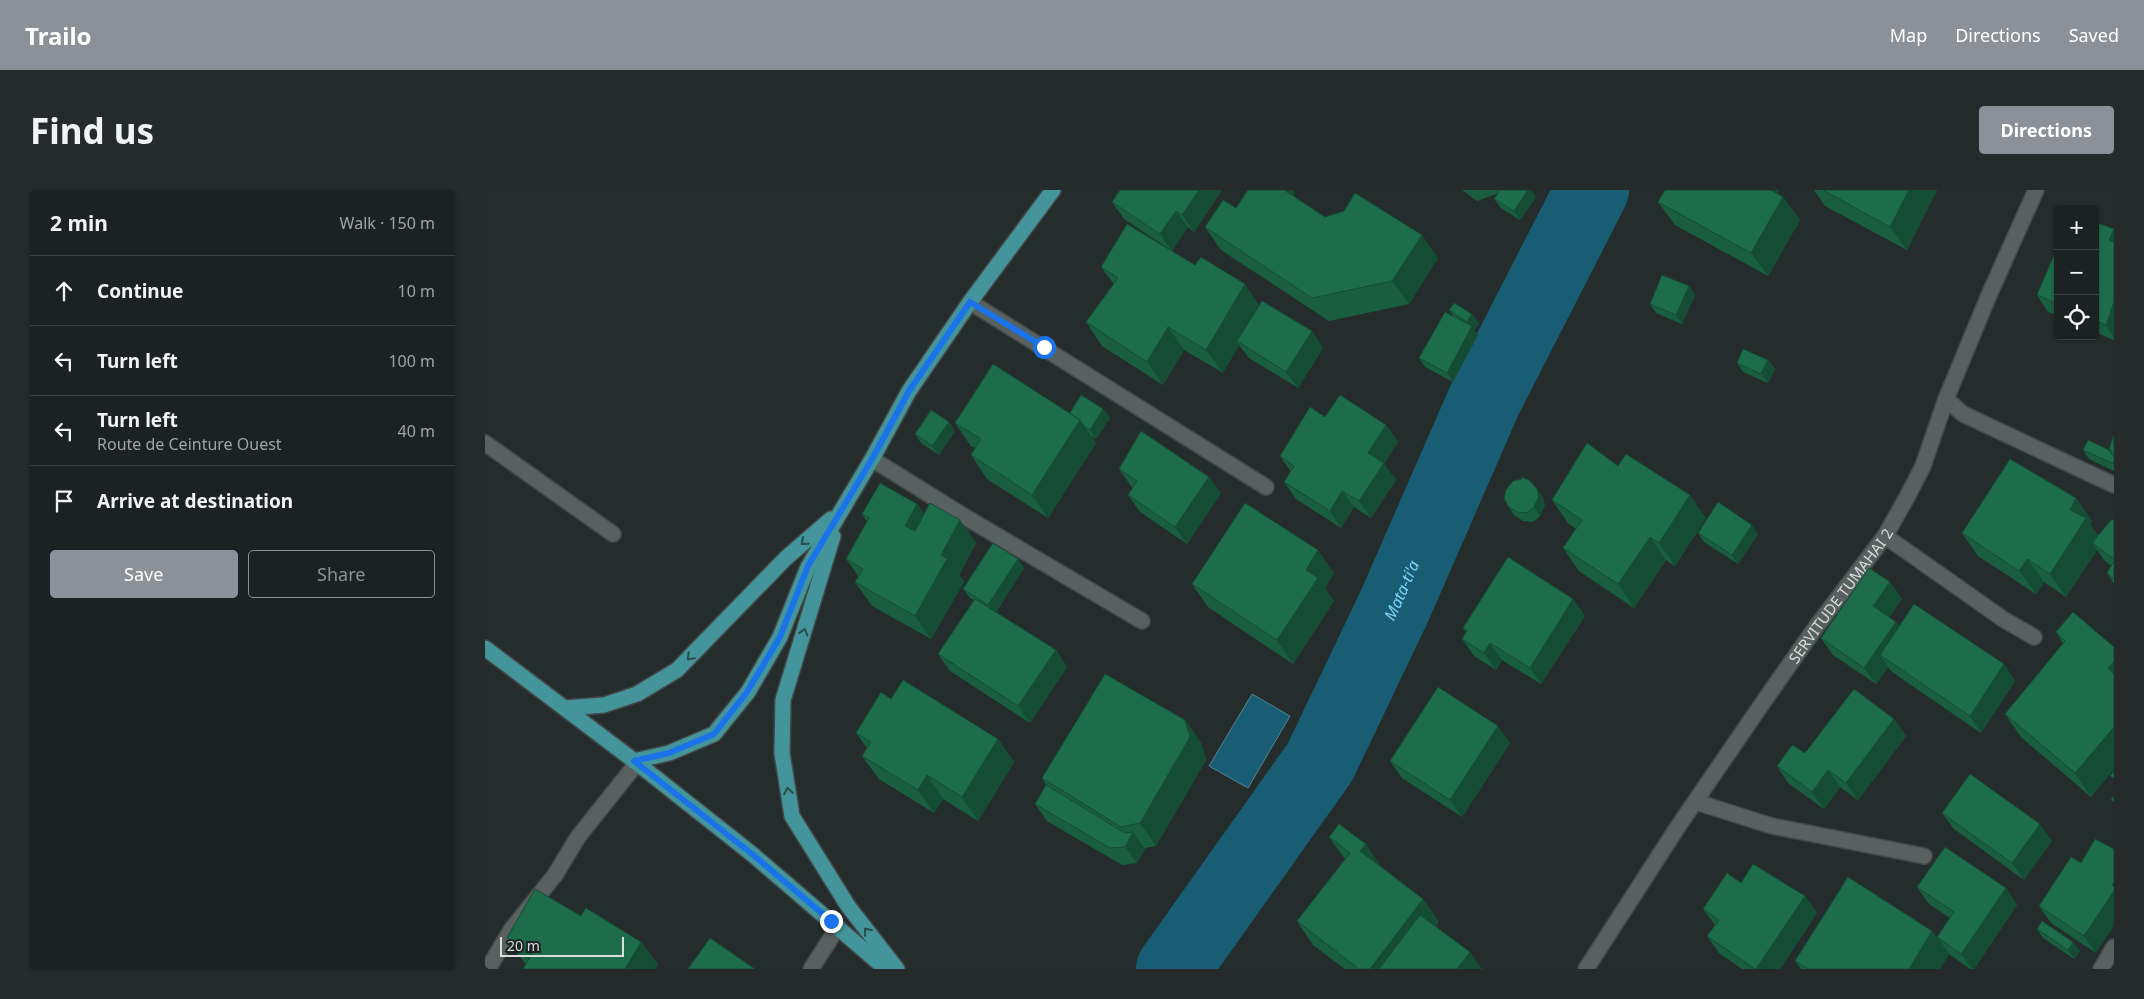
<!DOCTYPE html>
<meta charset="utf-8">
<style>
:root{--surface:#1c2221;--page:#252a2a;--text:#f1f3f6;--muted:#a0a4a5;--line:#3a3f3f;--accent:#8c9099}
body{margin:0;font-family:"Noto Sans",sans-serif;background:var(--page);color:var(--text)}
.controls{position:absolute;right:15px;top:15px;display:grid;overflow:hidden;border-radius:5px;box-shadow:0 1px 4px #0004}
.controls button{width:45px;height:45px;display:grid;place-items:center;padding:0;border:0;border-bottom:1px solid var(--line);background:var(--surface);color:var(--text);font:25px sans-serif}
.scale{position:absolute;left:15px;bottom:12px;width:124px;box-sizing:border-box;padding-left:5px;border:2px solid #d9dedd;border-top:0;font-size:14px;line-height:18px;white-space:nowrap;color:#d9dedd;-webkit-text-stroke:4px #1c2322;paint-order:stroke}
.stop{position:absolute;width:15px;height:15px;margin:-11px;border:4px solid #1a73e8;border-radius:50%;background:#fff}
.stop.end{background:#1a73e8;border-color:#fff;box-shadow:0 1px 5px #0008}
.list{margin:0;padding:0;list-style:none}
h2{display:flex;justify-content:space-between;align-items:center;height:65px;margin:0;padding:0 20px;font-size:21px}
h2 small{font-size:16px;font-weight:400;color:var(--muted)}
.list li{display:grid;grid-template-columns:32px 1fr auto;gap:15px;align-items:center;box-sizing:border-box;height:70px;padding:0 20px;border-top:1px solid var(--line)}
.list b{display:block;font-size:19px;white-space:nowrap}
.list p{margin:0;font-size:16px;white-space:nowrap;color:var(--muted)}
.list em{font-size:16px;font-style:normal;color:var(--muted)}
.actions{display:flex;gap:10px;padding:15px 20px}
.actions a{flex:1;padding:11px 0;border:1px solid var(--accent);border-radius:5px;text-align:center;font-size:18px;color:var(--accent)}
.actions .main{background:var(--accent);color:#fff}
.icon{flex:none;width:28px;height:28px;fill:none;stroke:currentColor;stroke-width:2;stroke-linecap:round;stroke-linejoin:round}
.map{position:relative;flex:none;width:1629px;height:779px;overflow:hidden;border-radius:5px}
header{display:flex;align-items:center;gap:30px;box-sizing:border-box;height:70px;padding:0 25px;background:var(--accent);color:#fff}
header strong{font-size:24px}
nav{display:flex;gap:28px;margin-inline-start:auto;font-size:18px}
.intro{display:flex;align-items:center;justify-content:space-between;box-sizing:border-box;height:120px;padding:0 30px}
h1{margin:0;font-size:35px}
.button{padding:12px 22px;border-radius:5px;background:var(--accent);color:#fff;font-size:18px;font-weight:700}
main{display:flex;gap:30px;padding:0 30px}
aside{flex:1;background:var(--surface);border-radius:5px;box-shadow:0 1px 4px #0004}
.map>svg:first-child{display:block}
.water{fill:#195d74;stroke:#538494}
.lines{fill:none;stroke-linecap:round;stroke-linejoin:round}
.river{stroke:#195d74;stroke-width:74}
.lane-casing{stroke:#434948;stroke-width:18}
.street-casing{stroke:#434948;stroke-width:18}
.primary-casing{stroke:#434948;stroke-width:18}
.lane{stroke:#58615f;stroke-width:15}
.street{stroke:#58615f;stroke-width:15}
.primary{stroke:#44959b;stroke-width:15}
.wall{fill:#195e41}
.shaded-wall{fill:#144c35}
.building{fill:#1d6d4c;stroke:#144c35}
.oneway{stroke:#2a4b4c}
.route{stroke:#1a73e8;stroke-width:6}
.labels{text-anchor:middle;dominant-baseline:central;stroke-width:4.5;stroke-linejoin:round;paint-order:stroke}
.street-label{font-size:15px;fill:#d9dedd;stroke:#1c2322}
.water-label{font-size:16px;font-style:italic;fill:#7cd5f8;stroke:#1c2322}
</style>
<header>
<strong>Trailo</strong>
<nav><a>Map</a><a>Directions</a><a>Saved</a></nav>
</header>
<div class="intro"><h1>Find us</h1><a class="button">Directions</a></div>
<main>
<aside>
<h2>2 min<small>Walk · 150 m</small></h2>
<ul class="list">
<li><svg class="icon" aria-label="ahead" viewBox="0 0 24 24"><path d="M12 20V5M6 11l6-6 6 6"/></svg><div><b>Continue</b></div><em>10 m</em></li>
<li><svg class="icon" aria-label="left" viewBox="0 0 24 24"><path d="M17 20v-9H6M10 6l-5 5 5 5"/></svg><div><b>Turn left</b></div><em>100 m</em></li>
<li><svg class="icon" aria-label="left" viewBox="0 0 24 24"><path d="M17 20v-9H6M10 6l-5 5 5 5"/></svg><div><b>Turn left</b><p>Route de Ceinture Ouest</p></div><em>40 m</em></li>
<li><svg class="icon" aria-label="arrive" viewBox="0 0 24 24"><path d="M6 21V4h12l-3 4 3 4H6"/></svg><div><b>Arrive at destination</b></div></li>
</ul>
<div class="actions"><a class="main">Save</a><a>Share</a></div>
</aside>
<div class="map">
<svg width="1629" height="779" viewBox="0 0 1629 779">
<rect width="100%" height="100%" fill="#252d2c"/>
<path class="water" d="M767 504 805 526 763 598 724 576Z"/>
<g class="lines">
<path class="river" id="s1" d="M688 779 835 572 910 415 1000 209 1107 0"/>
<g class="lane-casing">
<g id="lane">
<path d="M1461 209 1478 224 1629 295"/>
<path d="M0 253 128 344"/>
<path d="M1400 346 1518 429 1549 447"/>
<path d="M1211 612 1287 636 1439 666"/>
<path d="M3 779 26 740 70 685 93 647 152 573"/>
<path d="M326 779 353 737"/>
</g>
</g>
<g class="street-casing">
<g id="street">
<path d="M485 112 781 297"/>
<path d="M387 269 482 328 657 431"/>
<path id="s2" d="M1101 779 1194 635 1279 511 1331 437 1400 346 1422 307 1438 276 1461 209 1504 105 1551 0"/>
<path d="M1616 779 1629 757"/>
</g>
</g>
<g class="primary-casing">
<g id="primary">
<path d="M348 346 298 510 297 563 307 626 363 716 412 779"/>
<path d="M0 458 152 573 267 664 401 779"/>
<path d="M80 518 119 515 152 504 192 480 301 368 346 329"/>
<path d="M149 571 184 563 229 544 263 502 295 447 323 377 387 269 424 201 485 112 568 0"/>
</g>
</g>
<use href="#lane" class="lane"/>
<use href="#street" class="street"/>
<use href="#primary" class="primary"/>
</g>
<g class="wall">
<path d="M737 0 709 42 703 37 687 61 639 29 627 12Z"/>
<path d="M762 0H808L810 3 808 6 840 27 953 68 924 114 844 131 736 60 720 37 751 18 762 1Z"/>
<path d="M977 0H1046L1051 7 1035 30 1016 18 1009 9 1014 3 992 11Z"/>
<path d="M1329 0H1452L1422 60 1340 16Z"/>
<path d="M1292 3 1298 7 1315 30 1283 86 1190 35 1173 12Z"/>
<path d="M1610 32 1629 40V150L1610 142Z"/>
<path d="M1573 56V126L1563 122 1552 105Z"/>
<path d="M616 77 774 115 827 141 838 158 813 198 764 168 754 155 738 183 699 160 678 195 617 156 601 132 629 94Z"/>
<path d="M1204 96 1210 105 1197 134 1171 123 1165 114Z"/>
<path d="M964 120 994 133 989 140 993 145 968 192 940 177 934 168 969 127Z"/>
<path d="M1283 170 1290 179 1283 193 1258 182 1252 173Z"/>
<path d="M618 219 625 228 611 249 606 246 611 253 563 328 502 289 486 265 490 258 486 256 470 233 585 223Z"/>
<path d="M840 227 901 235 913 252 899 274 911 290 886 328 869 317 856 338 811 309 799 292 806 282 795 266Z"/>
<path d="M464 232 470 241 454 265 436 253 430 244Z"/>
<path d="M1629 245V281L1604 269 1598 260 1624 259Z"/>
<path d="M1133 276 1221 328 1190 376 1181 370 1149 418 1094 381 1078 358 1091 339 1083 333 1067 310Z"/>
<path d="M634 279 736 303 702 354 655 322 643 305 648 298 646 296Z"/>
<path d="M1052 299 1058 308 1060 315 1055 326 1048 332 1038 331 1029 325 1023 316Z"/>
<path d="M1591 308 1607 331 1605 334 1613 346 1629 331V394L1622 383 1626 376 1619 370 1612 360 1581 407 1559 392 1551 404 1493 366 1477 343Z"/>
<path d="M432 314 439 324 475 330 491 353 474 385 479 392 446 449 387 416 370 392 374 387 361 369 382 332 377 324Z"/>
<path d="M1213 343 1273 344 1253 374 1219 352Z"/>
<path d="M533 369 539 378 511 422 571 460 582 477 545 533 465 481 453 464 489 410 485 408 478 399Z"/>
<path d="M849 383 840 398 849 411 808 474 723 417 707 394Z"/>
<path d="M1405 392 1417 409 1404 427 1411 432 1414 436 1519 474 1530 491 1496 543 1407 482 1403 477 1391 494 1348 465 1336 448Z"/>
<path d="M1088 409 1100 426 1056 494 1017 470 1011 480 989 466 977 449 981 442 978 438Z"/>
<path d="M1571 442 1629 457V579L1606 607 1536 547 1520 524 1578 454Z"/>
<path d="M406 509 513 549 529 572 493 631 458 609 449 623 394 589 377 566 382 558 371 543Z"/>
<path d="M1409 529 1421 546 1373 610 1355 597 1339 619 1303 593 1292 576 1320 563Z"/>
<path d="M700 530 716 553 721 570 671 656 660 658V659L652 673 637 675 562 631 550 614 561 595 557 588Z"/>
<path d="M1025 553 977 627 917 588 905 571Z"/>
<path d="M1457 623 1567 651 1539 690 1469 639Z"/>
<path d="M844 647 897 677 938 709 954 732 951 736 997 779H860L828 755 812 731 860 669Z"/>
<path d="M1596 673 1611 763 1566 733 1554 716Z"/>
<path d="M1256 693 1320 706 1332 723 1295 779H1257L1234 763 1222 746 1230 735 1218 719Z"/>
<path d="M1432 697 1521 698 1532 715 1489 779H1485L1464 764 1452 747 1465 728 1444 714Z"/>
<path d="M96 726 156 752 173 775 41 774 39 772 22 748Z"/>
<path d="M1552 739 1595 761 1589 769 1558 748Z"/>
<path d="M1447 741 1464 764 1455 779H1316L1310 771Z"/>
</g>
<g class="shaded-wall">
<path d="M714 0H737L709 42 697 25Z"/>
<path d="M792 0H808L810 3 802 15Z"/>
<path d="M1043 0H1046L1051 7 1035 30 1029 21Z"/>
<path d="M1276 0H1294L1286 14Z"/>
<path d="M1424 0H1452L1422 60 1405 37Z"/>
<path d="M1298 7 1315 30 1283 86 1266 63Z"/>
<path d="M691 21 703 37 687 61 675 44Z"/>
<path d="M1629 40V56L1624 50Z"/>
<path d="M937 45 953 68 924 114 907 91Z"/>
<path d="M760 94 776 118 752 151 754 155 738 183 721 160Z"/>
<path d="M1204 96 1210 105 1197 134 1191 125Z"/>
<path d="M1629 112V147L1621 135Z"/>
<path d="M987 124 994 133 989 140 993 145 968 192 962 183 986 138 982 132Z"/>
<path d="M683 137 699 160 678 195 662 172Z"/>
<path d="M827 141 838 158 813 198 801 182Z"/>
<path d="M1283 170 1290 179 1283 193 1276 184Z"/>
<path d="M618 219 625 228 611 249 605 240Z"/>
<path d="M595 230 611 253 563 328 547 305Z"/>
<path d="M464 232 470 241 454 265 447 256Z"/>
<path d="M901 235 913 252 899 274 911 290 886 328 874 311 883 263Z"/>
<path d="M724 287 736 303 702 354 690 337Z"/>
<path d="M1052 299 1058 308 1060 315 1055 326 1049 317Z"/>
<path d="M857 301 869 317 856 338 845 321Z"/>
<path d="M1205 305 1221 328 1190 376 1174 353Z"/>
<path d="M1591 308 1607 331 1605 334 1617 351 1607 353 1612 360 1581 407 1565 384 1585 320Z"/>
<path d="M432 314 448 337 436 359 420 336Z"/>
<path d="M475 330 491 353 474 385 479 392 446 449 430 426 456 365Z"/>
<path d="M1267 335 1273 344 1253 374 1247 365Z"/>
<path d="M1165 347 1181 370 1149 418 1133 394Z"/>
<path d="M833 360 849 383 840 398 849 411 808 474 792 450 821 380Z"/>
<path d="M533 369 539 378 510 424 503 415Z"/>
<path d="M1542 369 1559 392 1551 404 1534 381Z"/>
<path d="M1405 392 1417 409 1400 433 1388 416Z"/>
<path d="M1088 409 1100 426 1056 494 1045 478Z"/>
<path d="M1411 432 1423 449 1395 465 1403 477 1391 494 1379 478Z"/>
<path d="M1005 453 1017 470 1011 480 999 463Z"/>
<path d="M571 460 582 477 545 533 533 516Z"/>
<path d="M1629 472V486L1623 478Z"/>
<path d="M1519 474 1530 491 1496 543 1485 526Z"/>
<path d="M1409 529 1421 546 1373 610 1361 593Z"/>
<path d="M700 530 716 553 721 570 671 656 655 633Z"/>
<path d="M1013 536 1025 553 977 627 965 610Z"/>
<path d="M1629 537V579L1606 607 1590 583Z"/>
<path d="M513 549 529 572 493 631 477 607Z"/>
<path d="M1343 580 1355 597 1339 619 1327 602Z"/>
<path d="M442 585 458 609 449 623 433 600Z"/>
<path d="M1555 634 1567 651 1539 690 1527 673Z"/>
<path d="M648 642 660 659 652 673 640 657Z"/>
<path d="M881 654 897 678 875 661Z"/>
<path d="M1521 698 1532 715 1489 779H1487L1476 764Z"/>
<path d="M1629 701V736L1611 763 1599 746Z"/>
<path d="M1320 706 1332 723 1295 779H1271Z"/>
<path d="M938 709 954 732 919 779H885Z"/>
<path d="M1447 741 1464 764 1455 779H1424Z"/>
<path d="M156 752 173 775 170 779H140Z"/>
<path d="M1588 752 1595 761 1589 769 1583 760Z"/>
<path d="M985 762 997 779H972Z"/>
</g>
<g class="building">
<path d="M635 0H714L697 25 691 21 675 44 627 12Z"/>
<path d="M763 0H799L840 27 859 21 870 3 937 45 907 91 827 108 720 37 738 10 751 18Z"/>
<path d="M1015 0H1043L1029 21 1009 9Z"/>
<path d="M1180 0H1286L1298 7 1266 63 1173 12Z"/>
<path d="M1338 0H1424L1405 37Z"/>
<path d="M1610 32 1629 39 1624 50 1629 52V112L1621 135 1610 130Z"/>
<path d="M642 34 710 75 716 67 760 94 721 160 683 137 662 172 601 132 633 88 616 77Z"/>
<path d="M1573 56V114L1552 105Z"/>
<path d="M1177 85 1204 96 1191 125 1165 114Z"/>
<path d="M777 111 827 141 801 182 752 151Z"/>
<path d="M969 113 987 124 982 132 964 120Z"/>
<path d="M960 122 987 136 962 183 934 168Z"/>
<path d="M1258 159 1283 170 1276 184 1252 173Z"/>
<path d="M508 174 595 230 547 305 486 265 496 249 470 233Z"/>
<path d="M596 205 618 219 605 240 600 237 595 230 585 223Z"/>
<path d="M855 205 901 235 883 263 899 273 874 311 857 301 845 321 799 292 809 276 795 266 825 217 840 227Z"/>
<path d="M446 220 464 232 447 256 430 244Z"/>
<path d="M656 241 724 287 690 337 643 305 652 291 634 279Z"/>
<path d="M1629 245V262L1624 259Z"/>
<path d="M1603 250 1624 260 1629 267V274L1598 260Z"/>
<path d="M1102 253 1133 276 1141 264 1205 305 1174 353 1165 347 1133 394 1078 358 1097 330 1067 310Z"/>
<path d="M1525 269 1591 308 1585 320 1601 328 1565 384 1542 369 1534 381 1477 343Z"/>
<path d="M1036 287 1044 290 1052 299 1054 306 1049 317 1042 323 1032 322 1023 316 1019 308 1021 300 1028 291 1037 289Z"/>
<path d="M395 293 432 314 420 336 430 341 445 313 475 330 456 365 462 369 430 426 370 392 378 379 361 369 384 328 377 324Z"/>
<path d="M1233 312 1267 335 1247 365 1213 343Z"/>
<path d="M760 313 833 360 821 380 833 388 792 450 707 394Z"/>
<path d="M1627 329 1629 331V369L1607 353Z"/>
<path d="M508 353 533 369 503 415 478 399Z"/>
<path d="M1023 367 1088 409 1045 478 1005 453 999 463 977 449 982 441 978 438Z"/>
<path d="M1629 371V389L1622 383Z"/>
<path d="M1384 378 1405 392 1388 416 1411 432 1379 478 1336 448Z"/>
<path d="M490 409 571 460 533 516 453 464Z"/>
<path d="M1429 414 1519 474 1485 526 1395 465Z"/>
<path d="M1588 422 1629 457V472L1623 478 1629 484V537L1590 583 1520 524 1580 451 1571 442Z"/>
<path d="M620 484 700 530 705 547 655 633 636 637 557 588Z"/>
<path d="M418 490 513 549 477 607 442 585 433 600 377 566 386 552 371 543 396 502 406 509Z"/>
<path d="M953 497 1013 536 965 610 905 571Z"/>
<path d="M1369 499 1409 529 1361 593 1343 580 1327 602 1292 576 1307 555 1320 563Z"/>
<path d="M1629 581V588L1625 586Z"/>
<path d="M1485 584 1555 634 1527 673 1457 623Z"/>
<path d="M561 595 640 643 648 642 640 657 625 658 550 614Z"/>
<path d="M1629 605V612L1626 610Z"/>
<path d="M854 634 881 654 875 661 938 709 885 779H874L812 731 865 663 844 647Z"/>
<path d="M1610 649 1629 659V692L1627 695 1629 696V701L1599 746 1554 716 1586 667 1596 673Z"/>
<path d="M1460 657 1521 698 1476 764 1452 747 1469 722 1432 697Z"/>
<path d="M1268 674 1320 706 1271 779H1270L1222 746 1234 730 1218 719 1242 683 1256 693Z"/>
<path d="M1363 687 1447 741 1424 779H1323L1310 771Z"/>
<path d="M50 699 96 726 101 718 156 752 140 779H38L47 764 22 748Z"/>
<path d="M935 725 985 762 972 779H894Z"/>
<path d="M1557 731 1588 752 1583 760 1552 739Z"/>
<path d="M225 748 270 779H203Z"/>
</g>
<defs><path id="oneway-chevron" d="M-2-3.5L2.5 0L-2 3.5" fill="none" stroke-width="1.6" stroke-linecap="round" stroke-linejoin="round" transform="scale(1.25)"/></defs>
<g class="oneway">
<use href="#oneway-chevron" transform="translate(319 352) rotate(139)"/>
<use href="#oneway-chevron" transform="translate(319 442) rotate(-73)"/>
<use href="#oneway-chevron" transform="translate(205 467) rotate(134)"/>
<use href="#oneway-chevron" transform="translate(303 601) rotate(-99)"/>
<use href="#oneway-chevron" transform="translate(382 741) rotate(-128)"/>
</g>
<g class="lines">
<path class="route" d="M346 731 267 664 149 571 184 563 229 544 262 502 295 447 323 376 387 269 424 201 485 112 559 157"/>
</g>
<g class="labels">
<g class="street-label">
<text stroke="none"><textPath href="#s2" startOffset="452">SERVITUDE TUMAHAI 2</textPath></text>
</g>
<g class="water-label">
<text stroke="none"><textPath href="#s1" startOffset="444">Mata-ti'a</textPath></text>
</g>
</g>
</svg>
<div class="controls">
<button>+</button>
<button>−</button>
<button><svg class="icon" aria-label="locate" viewBox="0 0 24 24"><circle cx="12" cy="12" r="6"/><path d="M12 2v4M12 18v4M2 12h4M18 12h4"/></svg></button>
</div>
<div class="scale">20 m</div>
<div class="stop" style="left:559px;top:157px"></div>
<div class="stop end" style="left:346px;top:731px"></div>
</div>
</main>
